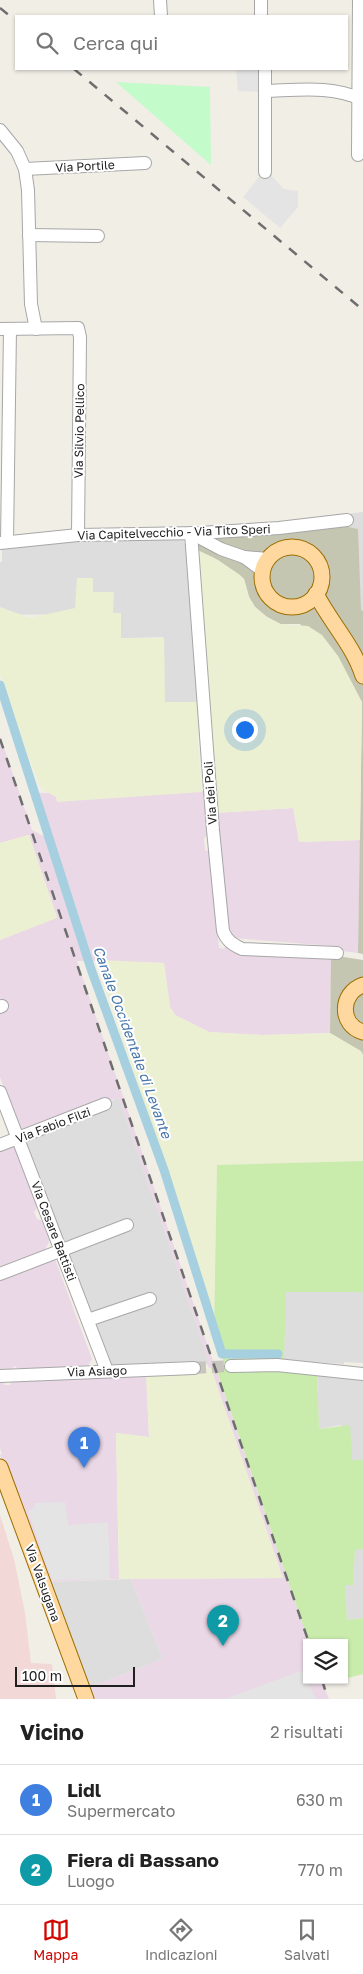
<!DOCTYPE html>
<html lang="it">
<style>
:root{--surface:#fff;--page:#f2f2f2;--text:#222;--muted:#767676;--line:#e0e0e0;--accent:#d00700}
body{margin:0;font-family:"Golos Text",sans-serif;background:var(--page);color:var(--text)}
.controls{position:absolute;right:15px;bottom:15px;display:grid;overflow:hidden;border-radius:0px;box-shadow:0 1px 4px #0004}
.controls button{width:45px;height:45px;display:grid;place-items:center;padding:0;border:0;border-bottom:1px solid var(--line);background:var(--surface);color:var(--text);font:25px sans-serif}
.scale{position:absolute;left:15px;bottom:12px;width:120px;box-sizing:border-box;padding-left:5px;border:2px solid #202020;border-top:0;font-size:14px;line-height:18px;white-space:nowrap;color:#202020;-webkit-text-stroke:4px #fff;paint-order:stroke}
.you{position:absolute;left:244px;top:729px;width:18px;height:18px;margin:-12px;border:4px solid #fff;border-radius:50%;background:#1a73e8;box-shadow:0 0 0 8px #1a73e833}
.badge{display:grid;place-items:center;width:32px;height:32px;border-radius:50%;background:var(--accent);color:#fff;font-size:16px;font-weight:700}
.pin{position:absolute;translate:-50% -41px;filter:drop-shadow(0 1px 2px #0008)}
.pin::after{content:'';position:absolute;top:26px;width:18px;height:15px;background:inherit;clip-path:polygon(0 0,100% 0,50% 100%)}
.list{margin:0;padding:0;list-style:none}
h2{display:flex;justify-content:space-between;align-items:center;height:65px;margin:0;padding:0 20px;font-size:21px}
h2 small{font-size:16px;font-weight:400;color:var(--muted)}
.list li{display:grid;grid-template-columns:32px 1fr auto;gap:15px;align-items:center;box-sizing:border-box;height:70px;padding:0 20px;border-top:1px solid var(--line)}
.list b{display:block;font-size:19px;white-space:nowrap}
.list p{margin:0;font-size:16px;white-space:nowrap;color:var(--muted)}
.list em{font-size:16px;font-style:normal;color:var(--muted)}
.icon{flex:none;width:28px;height:28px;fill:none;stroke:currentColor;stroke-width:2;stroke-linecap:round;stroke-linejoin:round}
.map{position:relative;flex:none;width:363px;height:1699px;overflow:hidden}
.search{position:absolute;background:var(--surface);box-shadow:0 1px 4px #0004;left:15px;right:15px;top:15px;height:55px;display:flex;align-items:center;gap:12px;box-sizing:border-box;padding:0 18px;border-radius:0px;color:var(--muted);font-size:19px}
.sheet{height:205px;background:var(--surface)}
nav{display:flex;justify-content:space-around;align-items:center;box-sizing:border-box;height:70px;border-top:1px solid var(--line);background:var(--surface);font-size:14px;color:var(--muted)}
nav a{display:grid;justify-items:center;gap:2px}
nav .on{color:var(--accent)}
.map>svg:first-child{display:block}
.residential{fill:#dedddd}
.commercial{fill:#f2d8d6}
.industrial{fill:#ead8e6}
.construction{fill:#c5c6b2}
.farmland{fill:#ecf0d2}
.grass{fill:#c9ebac}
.park{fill:#c4fbca}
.parking{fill:#e4e4e4}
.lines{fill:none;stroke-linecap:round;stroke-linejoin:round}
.canal{stroke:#a6d0df;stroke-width:9}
.minor-tunnel{stroke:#c7c5be;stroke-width:12;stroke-dasharray:12 6;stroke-linecap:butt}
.minor-casing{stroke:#a7a7a7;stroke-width:14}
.major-casing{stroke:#9c6e00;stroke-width:17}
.minor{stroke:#fff;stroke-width:12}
.major{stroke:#fed89f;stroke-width:15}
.rail{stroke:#6e6e6e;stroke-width:2.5;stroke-dasharray:10 10;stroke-linecap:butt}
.labels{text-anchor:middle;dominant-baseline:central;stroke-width:4;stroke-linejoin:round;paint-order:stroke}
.street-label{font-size:12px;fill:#202020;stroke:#fff}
.water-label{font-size:14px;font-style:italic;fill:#4776ab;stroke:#fff}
</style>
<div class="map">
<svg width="363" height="1699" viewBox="0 0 363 1699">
<rect width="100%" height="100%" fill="#f1eee6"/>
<g class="residential">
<path d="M363 512V611L205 527 289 521Z"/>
<path d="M183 539 187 550 202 729 163 732V637L72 640 73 614 0 615V562H2V545L91 540V541Z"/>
<path d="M119 1098 199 1332 210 1364 192 1365 191 1361 105 1366 65 1260 68 1241 61 1242 23 1141 26 1136 111 1104V1101Z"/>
<path d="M285 1292H363V1363L344 1362V1364L284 1360Z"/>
<path d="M317 1370 363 1375V1460H352L341 1425 319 1429Z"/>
<path d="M355 1549H363V1618L347 1620 345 1585 353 1584Z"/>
<path d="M131 1579 163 1659 85 1689 45 1582Z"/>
</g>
<path class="commercial" d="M0 1515 14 1559 25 1613 31 1663 52 1664 56 1699H0Z"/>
<g class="industrial">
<path d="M0 736 32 830 47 838 88 961H77L214 1364 219 1363 220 1368 216 1369 309 1643H307V1680H322L329 1699H88L85 1689 163 1659 131 1579 283 1578 211 1369 209 1368 207 1364H209L199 1332 119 1098 111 1100 112 1104 26 1136 22 1133 0 1077V940L57 917 29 835 0 843Z"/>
<path d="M206 791 210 834 204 838 205 850 211 852 219 948 224 949 226 946 331 955 330 1033 262 1035 209 1032 175 1015 170 1007 164 963 93 961 38 793Z"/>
<path d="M294 808 299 842 360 840 358 953 333 950V946L233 938 228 933 215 813Z"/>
<path d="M15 1144 38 1207 34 1212 37 1219 43 1221 50 1240 44 1251 0 1267V1149Z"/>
<path d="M55 1259 92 1359 88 1365 77 1366 76 1369 25 1372 14 1366 10 1371 0 1373V1278Z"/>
<path d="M146 1372 149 1437 116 1433 119 1579 45 1582 0 1455 2 1454 0 1448V1381H2L5 1385H10L12 1382Z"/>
</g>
<g class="construction">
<path d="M334 524 358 529 361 610 363 611V954L358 953 362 702 300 624H280L267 617 255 607 249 597 244 579 214 558 193 548 194 539Z"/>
<path d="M331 955 363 960V1055L360 1051 330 1033Z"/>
</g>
<g class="farmland">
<path d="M193 548 218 560 240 575 244 579 249 597 255 607 267 617 281 624 308 626 322 635 338 656 362 702 360 840 299 842 293 808 215 813Z"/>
<path d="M77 578H93V592H114L113 613H121V638H164L165 702H198L200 734 197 735 202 792 57 802 56 797 43 790 40 786 21 737 0 673V607L30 618 75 608Z"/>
<path d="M29 835 57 918 0 940V843Z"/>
<path d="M100 960 164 963 170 1007 175 1015 209 1032 262 1035 330 1033 361 1051 363 1055V1161L217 1165 214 1321 178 1203 97 964Z"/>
<path d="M211 1368 283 1578 119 1579 116 1433 149 1437 146 1372Z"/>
</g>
<g class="grass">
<path d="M363 1161V1292H286L284 1360 224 1363 214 1333 217 1165Z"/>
<path d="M249 1366 317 1370 319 1429 350 1425 352 1460H363V1549L355 1550 353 1585H345L347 1620 363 1618V1674L344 1679V1643H309L216 1368Z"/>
</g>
<path class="park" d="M116 82 210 87 211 165Z"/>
<g class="parking">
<path d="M236 69H259L262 92 238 91Z"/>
<path d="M262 173H269L284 189 298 191V207L280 228 243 197Z"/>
<path d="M65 1502 68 1525 108 1522 110 1579 52 1580 28 1511 34 1508 35 1503Z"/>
<path d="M304 1670 307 1680 316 1699H225Z"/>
</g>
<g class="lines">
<path class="canal" d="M0 685 91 969 164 1170 222 1354H278"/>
<path class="minor-tunnel" d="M194 1368 231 1366"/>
<g class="minor-casing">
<g id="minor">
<path d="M160 0 161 16"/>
<path d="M261 0V16"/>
<path d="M265 69V172"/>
<path d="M266 91C298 90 333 85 363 100"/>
<path d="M0 130 17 151 25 169 28 190 31 304 36 329"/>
<path d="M358 155 359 0"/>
<path d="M25 169 145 163"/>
<path d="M29 235 98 236"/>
<path d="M0 329 78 328 80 337 78 535"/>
<path d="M191 533 213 830 223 931C227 941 232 944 242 949L337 953"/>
<path d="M193 534 221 549 244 557 263 571"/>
<path d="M7 542 10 329"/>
<path d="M0 543 78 535 199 533 279 528 347 520"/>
<path d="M244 557 268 559"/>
<path d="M0 1007 2 1006"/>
<path d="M0 1092 107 1371"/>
<path d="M0 1145 105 1104"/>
<path d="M0 1274 127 1225"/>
<path d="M88 1320 150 1299"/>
<path d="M231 1366 277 1365 363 1374"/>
<path d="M0 1376 194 1368"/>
</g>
</g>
<g class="major-casing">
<g id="major">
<circle cx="292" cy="577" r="30"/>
<path d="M316 594C331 623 353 645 363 676"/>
<path d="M363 985C340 993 339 1025 363 1032"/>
<path d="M0 1467 86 1699"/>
</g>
</g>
<use href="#minor" class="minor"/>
<use href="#major" class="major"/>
<g class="rail">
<path d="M0 8 16 21"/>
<path d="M74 69 363 310"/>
<path d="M0 739 309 1643"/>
<path d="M322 1680 328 1699"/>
</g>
</g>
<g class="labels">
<g class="street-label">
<text transform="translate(85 166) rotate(-3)">Via Portile</text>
<text transform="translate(79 431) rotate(-89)">Via Silvio Pellico</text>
<text transform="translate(174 532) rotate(-2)">Via Capitelvecchio - Via Tito Speri</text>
<text transform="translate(210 793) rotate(-94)">Via dei Poli</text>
<text transform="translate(53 1125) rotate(-21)">Via Fabio Filzi</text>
<text transform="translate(54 1231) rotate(69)">Via Cesare Battisti</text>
<text transform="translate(97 1371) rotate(-2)">Via Asiago</text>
<text transform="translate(43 1583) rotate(70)">Via Valsugana</text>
</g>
<g class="water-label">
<text transform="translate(133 1042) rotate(70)">Canale Occidentale di Levante</text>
</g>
</g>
</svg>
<div class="controls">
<button><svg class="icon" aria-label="layers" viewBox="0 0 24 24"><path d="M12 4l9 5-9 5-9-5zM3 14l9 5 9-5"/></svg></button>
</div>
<div class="scale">100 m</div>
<div class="you"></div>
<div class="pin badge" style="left:84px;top:1468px;background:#3f7fe0">1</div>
<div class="pin badge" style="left:223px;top:1646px;background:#0f9aa8">2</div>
<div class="search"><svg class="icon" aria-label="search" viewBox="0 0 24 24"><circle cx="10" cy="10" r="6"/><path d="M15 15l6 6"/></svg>Cerca qui</div>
</div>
<section class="sheet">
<h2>Vicino<small>2 risultati</small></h2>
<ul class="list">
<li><span class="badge" style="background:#3f7fe0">1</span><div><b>Lidl</b><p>Supermercato</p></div><em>630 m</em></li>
<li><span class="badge" style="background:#0f9aa8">2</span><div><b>Fiera di Bassano</b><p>Luogo</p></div><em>770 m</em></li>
</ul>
</section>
<nav>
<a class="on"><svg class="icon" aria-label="map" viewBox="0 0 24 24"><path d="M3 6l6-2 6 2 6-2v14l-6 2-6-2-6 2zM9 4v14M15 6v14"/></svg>Mappa</a>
<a><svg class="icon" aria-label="directions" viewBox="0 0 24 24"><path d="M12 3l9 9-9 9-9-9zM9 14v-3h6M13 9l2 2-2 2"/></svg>Indicazioni</a>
<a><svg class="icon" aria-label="saved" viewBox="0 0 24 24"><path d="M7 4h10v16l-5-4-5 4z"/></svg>Salvati</a>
</nav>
